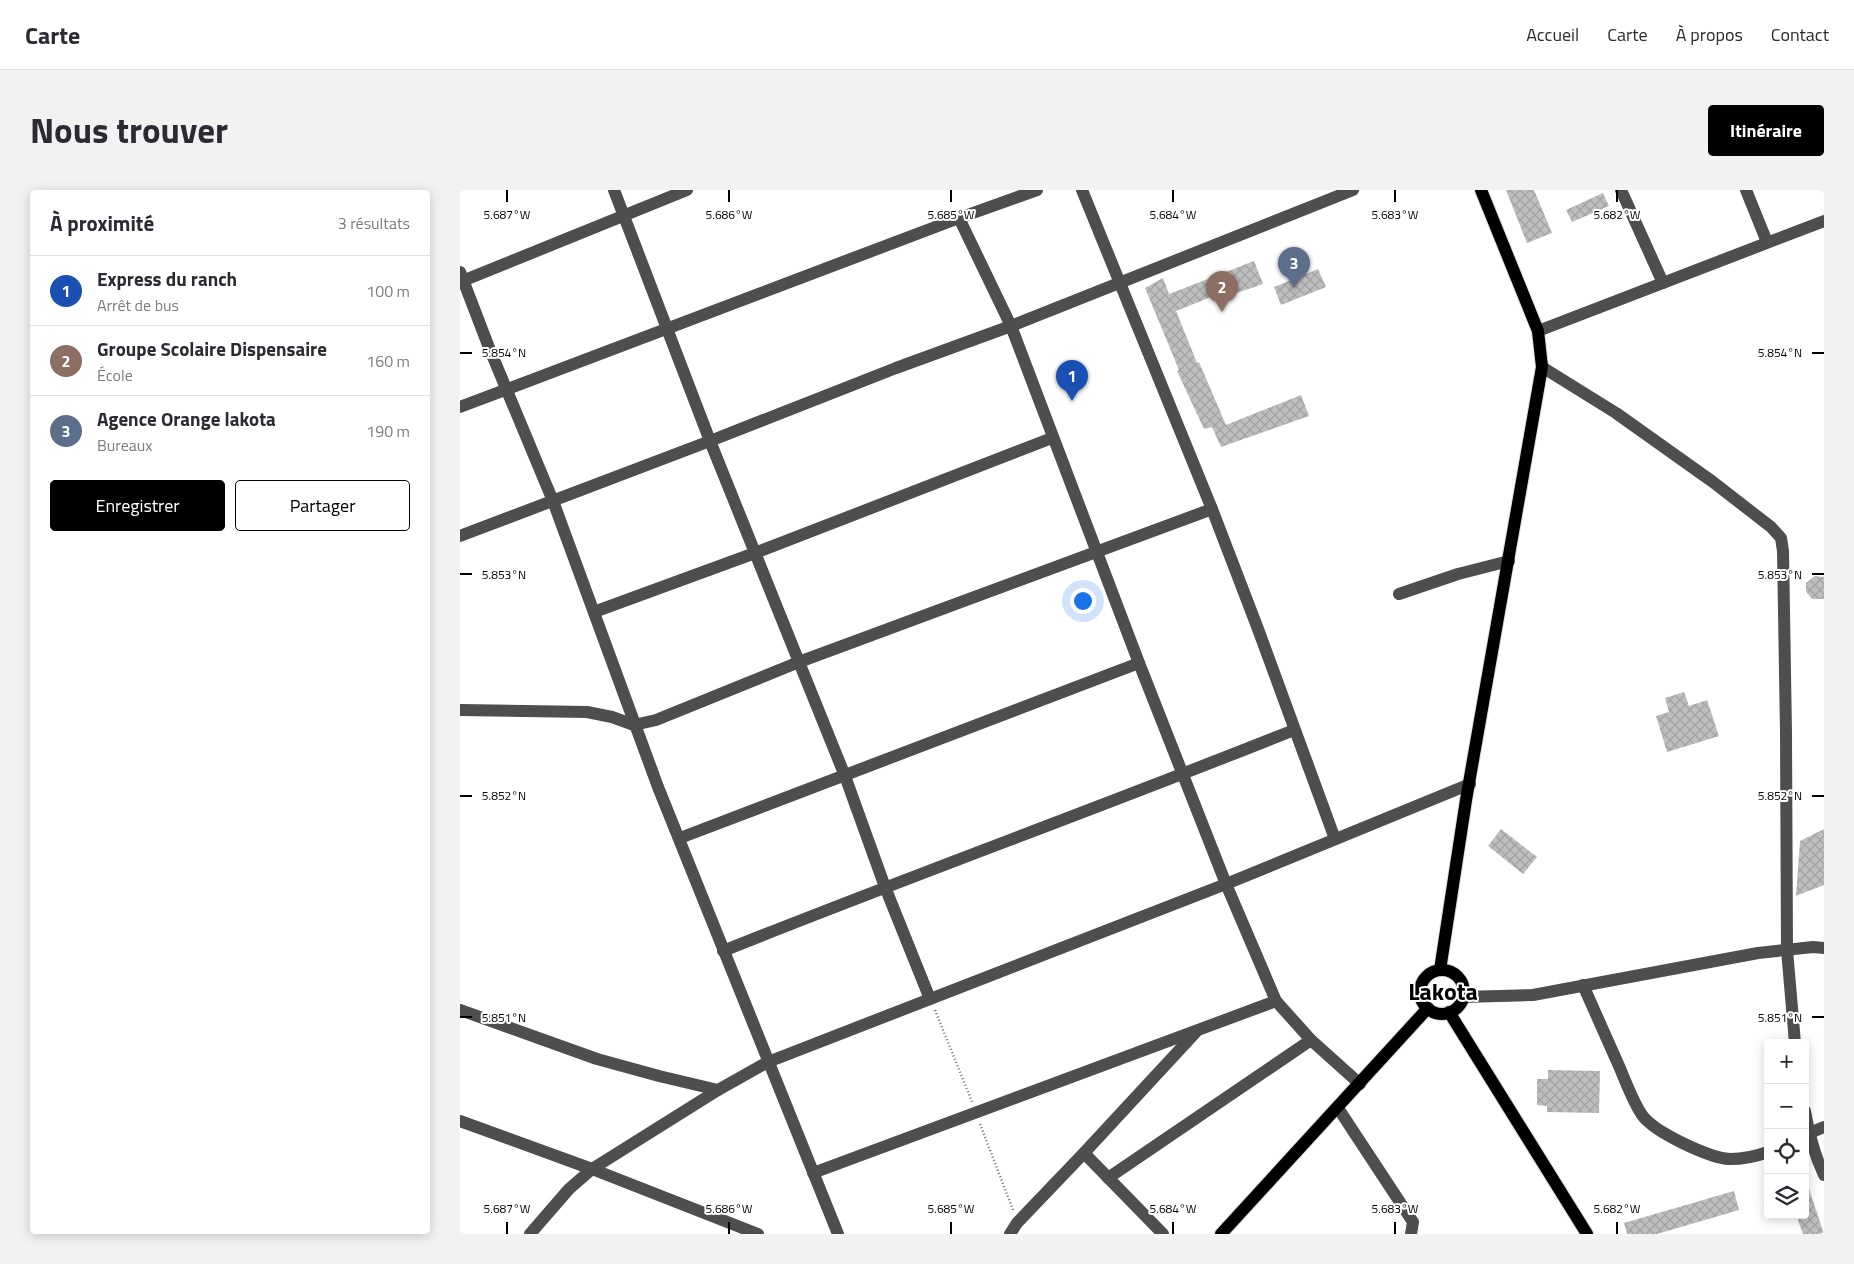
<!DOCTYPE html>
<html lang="fr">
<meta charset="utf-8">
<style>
:root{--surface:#fff;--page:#f2f2f3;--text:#2b2b33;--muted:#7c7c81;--line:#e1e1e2;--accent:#000}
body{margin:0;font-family:"Titillium Web",sans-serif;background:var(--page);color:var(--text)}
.controls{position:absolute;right:15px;bottom:15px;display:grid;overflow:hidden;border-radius:5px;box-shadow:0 2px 12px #0003}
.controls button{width:45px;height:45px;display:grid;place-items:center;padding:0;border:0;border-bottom:1px solid var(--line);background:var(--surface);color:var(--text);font:25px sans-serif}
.you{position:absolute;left:622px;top:410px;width:18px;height:18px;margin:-12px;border:4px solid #fff;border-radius:50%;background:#1a73e8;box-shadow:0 0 0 8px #1a73e833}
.badge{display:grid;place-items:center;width:32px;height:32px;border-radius:50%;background:var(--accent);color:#fff;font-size:16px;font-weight:700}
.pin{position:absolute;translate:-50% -41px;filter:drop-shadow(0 1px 2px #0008)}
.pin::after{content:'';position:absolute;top:26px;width:18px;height:15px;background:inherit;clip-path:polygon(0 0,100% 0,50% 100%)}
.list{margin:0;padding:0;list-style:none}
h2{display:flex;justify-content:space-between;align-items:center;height:65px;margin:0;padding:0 20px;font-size:21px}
h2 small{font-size:16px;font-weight:400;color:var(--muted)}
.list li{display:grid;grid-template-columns:32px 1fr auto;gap:15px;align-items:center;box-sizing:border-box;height:70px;padding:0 20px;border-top:1px solid var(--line)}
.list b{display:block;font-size:19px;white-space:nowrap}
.list p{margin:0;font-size:16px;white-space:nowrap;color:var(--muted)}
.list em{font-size:16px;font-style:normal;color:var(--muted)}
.actions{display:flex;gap:10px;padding:15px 20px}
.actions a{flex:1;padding:11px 0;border:1px solid var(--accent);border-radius:5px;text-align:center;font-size:18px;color:var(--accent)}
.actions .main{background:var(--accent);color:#fff}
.icon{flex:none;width:28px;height:28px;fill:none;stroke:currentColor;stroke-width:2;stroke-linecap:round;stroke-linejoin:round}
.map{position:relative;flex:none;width:1364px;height:1044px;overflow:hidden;border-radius:5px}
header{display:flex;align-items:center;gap:30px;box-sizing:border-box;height:70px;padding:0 25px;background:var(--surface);border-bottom:1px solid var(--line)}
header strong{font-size:24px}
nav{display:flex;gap:28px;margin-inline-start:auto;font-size:18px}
.intro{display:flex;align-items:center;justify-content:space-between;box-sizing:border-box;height:120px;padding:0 30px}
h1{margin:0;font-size:35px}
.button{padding:12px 22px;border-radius:5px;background:var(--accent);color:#fff;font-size:18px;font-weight:700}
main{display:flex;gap:30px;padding:0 30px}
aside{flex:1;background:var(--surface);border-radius:5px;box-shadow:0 2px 12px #0003}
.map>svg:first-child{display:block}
.building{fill:url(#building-cross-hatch)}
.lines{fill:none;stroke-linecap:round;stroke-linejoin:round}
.major-casing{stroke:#dbdbdb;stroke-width:14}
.path{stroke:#707070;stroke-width:2.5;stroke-dasharray:1 2.5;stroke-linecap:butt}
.minor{stroke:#4e4e4e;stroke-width:12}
.major{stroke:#000;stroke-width:12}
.ticks{fill:none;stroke:#000;stroke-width:2}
.labels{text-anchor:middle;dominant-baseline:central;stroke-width:4;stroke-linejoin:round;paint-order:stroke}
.town-label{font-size:24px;font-weight:bold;fill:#000;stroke:#fff}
.ticks-label{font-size:12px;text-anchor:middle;fill:#000;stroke:#fff;stroke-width:4;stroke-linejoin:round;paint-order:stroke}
</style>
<header>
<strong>Carte</strong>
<nav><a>Accueil</a><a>Carte</a><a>À propos</a><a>Contact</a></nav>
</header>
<div class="intro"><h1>Nous trouver</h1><a class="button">Itinéraire</a></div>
<main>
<aside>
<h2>À proximité<small>3 résultats</small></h2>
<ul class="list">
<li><span class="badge" style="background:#1a4fb4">1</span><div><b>Express du ranch</b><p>Arrêt de bus</p></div><em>100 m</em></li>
<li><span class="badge" style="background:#8d6e63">2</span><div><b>Groupe Scolaire Dispensaire</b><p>École</p></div><em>160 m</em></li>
<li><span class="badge" style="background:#5c6f8a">3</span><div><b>Agence Orange lakota</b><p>Bureaux</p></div><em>190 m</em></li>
</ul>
<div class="actions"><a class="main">Enregistrer</a><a>Partager</a></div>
</aside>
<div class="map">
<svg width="1364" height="1044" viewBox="0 0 1364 1044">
<defs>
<pattern id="building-cross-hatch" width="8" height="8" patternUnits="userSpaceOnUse" patternTransform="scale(1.25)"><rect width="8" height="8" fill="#bebebe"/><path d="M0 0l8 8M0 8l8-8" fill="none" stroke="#a2a2a2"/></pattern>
</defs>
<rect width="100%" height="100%" fill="#fff"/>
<g class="building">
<path d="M1046 0H1074L1092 43 1067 53Z"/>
<path d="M1143 3 1149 16 1112 32 1106 20Z"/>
<path d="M794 71 803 94 753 111 751 107 716 121 737 173 739 172 766 235 841 205 849 226 761 257 752 237 744 239 717 181 719 180 685 98 703 88 709 104Z"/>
<path d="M858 79 866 97 821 115 814 97Z"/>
<path d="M1355 386 1364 387V409H1353L1350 407 1346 401V393Z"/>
<path d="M1224 502 1229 516 1247 510 1259 546 1207 562 1196 526 1209 522 1205 508Z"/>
<path d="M1041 639 1077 667 1063 684 1028 656Z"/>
<path d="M1364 639V695L1336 706 1340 651Z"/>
<path d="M1088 880 1140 881 1139 923 1087 922V916L1077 915V889H1088Z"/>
<path d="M1345 993H1347L1364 1044H1343L1336 1025H1345Z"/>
<path d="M1274 1001 1279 1020 1197 1044H1167L1164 1033Z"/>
</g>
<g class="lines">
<g class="major-casing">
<g id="major">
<path d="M980 780 1006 610 1082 177 1078 141 1021 0"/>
<circle cx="982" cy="802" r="22"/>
<path d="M989 822 1127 1044"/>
<path d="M761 1044 968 818"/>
</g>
</g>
<g class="path">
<path d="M475 820 512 912"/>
<path d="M520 934 553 1020"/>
</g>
<g class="minor">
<path d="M154 0 250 251 339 472 752 319"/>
<path d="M622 0 752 319 798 439 875 649"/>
<path d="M1161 0 1203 93"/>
<path d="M1286 0 1307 52"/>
<path d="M499 28 551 136 679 473 766 694 816 811 851 850 900 894"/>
<path d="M0 82 28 155 93 311 198 597 378 1044"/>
<path d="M0 92 227 0"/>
<path d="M1078 141 1364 31"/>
<path d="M1082 177 1156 223 1253 292 1311 337 1321 348 1323 361 1326 543 1327 760 1335 853"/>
<path d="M0 217 499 28 577 0"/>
<path d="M0 346 250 251 436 178 551 136 893 0"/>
<path d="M939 404 998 384 1049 371"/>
<path d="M134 422 295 363 592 248"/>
<path d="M0 520 127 522 152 527 174 535 196 530 339 472 385 586 425 697 470 809"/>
<path d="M220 648 679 473"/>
<path d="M263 761C453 685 644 616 834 540"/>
<path d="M1123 795C1135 822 1147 849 1159 876 1166 892 1172 910 1182 925 1194 942 1249 968 1270 969 1282 969 1297 966 1308 962"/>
<path d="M1003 807 1073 805 1298 763 1353 757 1364 758"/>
<path d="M0 820 137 869 199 886 258 900"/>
<path d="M878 918 953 1032 951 1044"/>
<path d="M1345 921C1349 944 1354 964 1364 985"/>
<path d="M0 931 132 979 298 1044"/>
<path d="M1345 945 1364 937"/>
<path d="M624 963 703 1044"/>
<path d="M353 983 816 811"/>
<path d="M648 988 851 850"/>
<path d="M70 1044 109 999 132 979 258 900 308 872 766 694 1010 594"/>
<path d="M550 1044 557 1033 624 963 736 842"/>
</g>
<use href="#major" class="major"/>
</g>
<path class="ticks" d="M47 0V12M269 0V12M491 0V12M713 0V12M935 0V12M1157 0V12M0 163H12M1352 163H1364M0 384H12M1352 384H1364M0 606H12M1352 606H1364M0 827H12M1352 827H1364M47 1032V1044M269 1032V1044M491 1032V1044M713 1032V1044M935 1032V1044M1157 1032V1044"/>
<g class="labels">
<g class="town-label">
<text x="983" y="801">Lakota</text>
</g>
</g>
<g class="ticks-label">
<text x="47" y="29">5.687°W</text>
<text x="269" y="29">5.686°W</text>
<text x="491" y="29">5.685°W</text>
<text x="713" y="29">5.684°W</text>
<text x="935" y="29">5.683°W</text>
<text x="1157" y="29">5.682°W</text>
<text x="44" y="167">5.854°N</text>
<text x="1320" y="167">5.854°N</text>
<text x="44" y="389">5.853°N</text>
<text x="1320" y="389">5.853°N</text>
<text x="44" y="610">5.852°N</text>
<text x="1320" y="610">5.852°N</text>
<text x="44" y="832">5.851°N</text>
<text x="1320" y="832">5.851°N</text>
<text x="47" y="1023">5.687°W</text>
<text x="269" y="1023">5.686°W</text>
<text x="491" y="1023">5.685°W</text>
<text x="713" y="1023">5.684°W</text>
<text x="935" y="1023">5.683°W</text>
<text x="1157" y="1023">5.682°W</text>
</g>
</svg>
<div class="controls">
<button>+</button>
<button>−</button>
<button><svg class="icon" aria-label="locate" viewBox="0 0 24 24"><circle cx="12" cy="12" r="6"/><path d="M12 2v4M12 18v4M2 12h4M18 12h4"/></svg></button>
<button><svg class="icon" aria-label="layers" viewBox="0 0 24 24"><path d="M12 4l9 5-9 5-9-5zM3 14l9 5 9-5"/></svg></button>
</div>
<div class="you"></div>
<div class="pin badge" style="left:612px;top:211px;background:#1a4fb4">1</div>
<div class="pin badge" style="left:762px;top:122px;background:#8d6e63">2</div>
<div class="pin badge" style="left:834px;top:98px;background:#5c6f8a">3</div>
</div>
</main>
